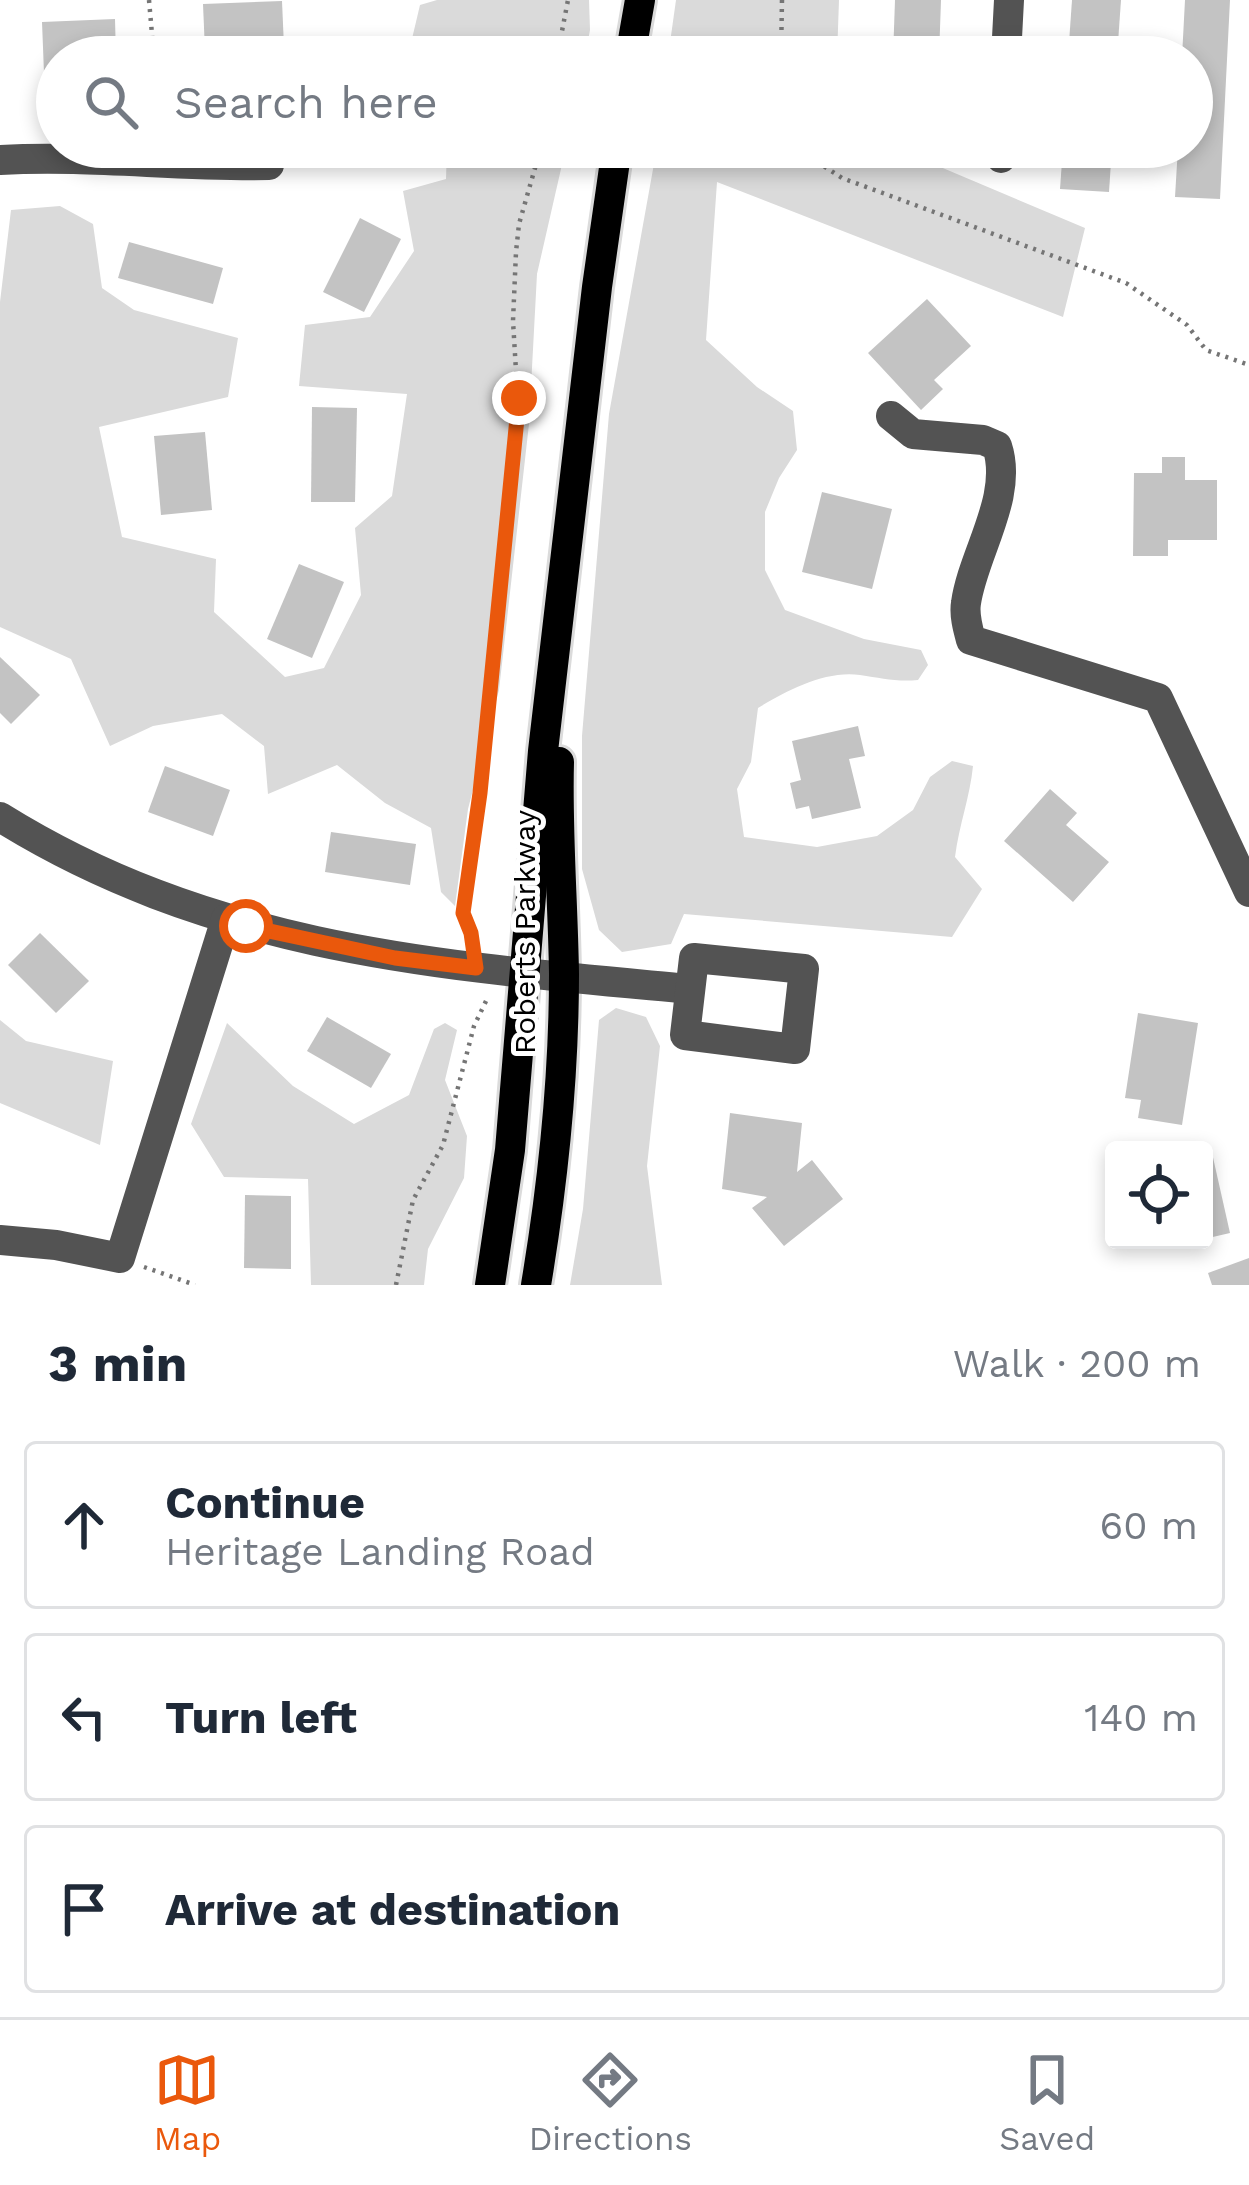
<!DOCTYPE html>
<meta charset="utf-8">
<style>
:root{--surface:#fff;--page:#f2f2f3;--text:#1f2937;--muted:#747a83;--line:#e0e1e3;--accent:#ea580c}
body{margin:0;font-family:"Work Sans",sans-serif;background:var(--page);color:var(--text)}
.controls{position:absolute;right:36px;bottom:36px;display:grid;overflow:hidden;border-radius:12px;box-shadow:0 6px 18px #0003}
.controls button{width:108px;height:108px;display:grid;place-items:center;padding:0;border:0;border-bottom:3px solid var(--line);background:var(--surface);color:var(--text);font:60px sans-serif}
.stop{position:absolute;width:36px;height:36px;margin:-27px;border:9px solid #ea580c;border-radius:50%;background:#fff}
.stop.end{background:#ea580c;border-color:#fff;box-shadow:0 3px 12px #0008}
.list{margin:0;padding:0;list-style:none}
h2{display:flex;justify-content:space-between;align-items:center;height:156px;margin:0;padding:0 48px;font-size:51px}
h2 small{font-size:39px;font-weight:400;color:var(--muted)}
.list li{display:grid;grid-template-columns:78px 1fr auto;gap:36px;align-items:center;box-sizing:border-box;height:168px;margin:0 24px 24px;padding:0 24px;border:3px solid var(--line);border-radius:12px}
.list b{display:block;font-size:45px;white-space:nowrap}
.list p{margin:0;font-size:39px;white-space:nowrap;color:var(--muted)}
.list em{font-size:39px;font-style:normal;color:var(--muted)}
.icon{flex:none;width:66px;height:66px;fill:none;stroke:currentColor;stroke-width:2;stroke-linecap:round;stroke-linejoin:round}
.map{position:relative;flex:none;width:1249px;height:1285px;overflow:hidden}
.search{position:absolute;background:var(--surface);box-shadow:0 6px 18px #0003;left:36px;right:36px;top:36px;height:132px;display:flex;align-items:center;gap:30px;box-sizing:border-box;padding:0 42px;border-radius:66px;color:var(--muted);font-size:45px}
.sheet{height:732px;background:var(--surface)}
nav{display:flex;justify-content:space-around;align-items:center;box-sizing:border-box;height:168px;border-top:3px solid var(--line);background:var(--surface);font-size:33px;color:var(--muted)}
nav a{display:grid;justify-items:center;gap:6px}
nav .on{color:var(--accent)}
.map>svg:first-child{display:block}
.green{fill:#dadada}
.building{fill:#c3c3c3}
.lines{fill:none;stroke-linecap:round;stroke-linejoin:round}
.major-casing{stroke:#dbdbdb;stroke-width:36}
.path{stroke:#757575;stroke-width:4.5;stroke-dasharray:3 6;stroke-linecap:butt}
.minor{stroke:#535353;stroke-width:30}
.major{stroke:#000;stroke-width:30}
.route{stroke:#ea580c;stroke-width:15}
.labels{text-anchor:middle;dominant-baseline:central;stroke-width:10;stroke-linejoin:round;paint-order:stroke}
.street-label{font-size:30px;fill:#000;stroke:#fff}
</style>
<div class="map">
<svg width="1249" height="1285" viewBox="0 0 1249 1285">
<rect width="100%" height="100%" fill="#fff"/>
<g class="green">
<path d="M437 0H589L590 30 585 57H422L411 43 420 5Z"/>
<path d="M676 0H839L837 57H668Z"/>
<path d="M447 147H566L537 274 529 424 499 690 468 809 455 906 441 892 431 828 385 803 337 765 268 794 264 746 222 714 153 726 110 746 71 659 0 627V302L11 210 60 206 93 224 102 288 134 310 238 338 228 397 99 427 122 537 216 559 214 612 285 677 324 668 361 595 355 528 392 496 407 394 299 386 305 325 370 317 414 251 403 191 446 179Z"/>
<path d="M657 147H893L1085 228 1063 317 717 182 706 340 757 387 793 411 797 450 779 478 765 512V570L785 610 864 639 921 650 928 665 918 680C896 682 881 678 860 675 825 670 786 691 758 708L751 762 737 789 744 837 817 847 877 836 913 810 930 777 952 761 973 766C970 797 959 825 955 857L982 889 952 937 684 914 671 944 622 952 599 930 582 869V736L609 414Z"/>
<path d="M616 1008 646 1017 660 1046 647 1166 662 1285H570L583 1209 599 1020Z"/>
<path d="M0 1020 26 1041 113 1061 100 1145 0 1103Z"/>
<path d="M227 1023 293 1086 354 1124 409 1095 434 1029 445 1023 457 1030 445 1080 467 1136 464 1178 428 1249 424 1285H311L308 1179 224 1177 191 1124Z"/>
</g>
<g class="building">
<path d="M895 0H941L939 57H893Z"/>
<path d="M1072 0H1121L1117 57H1068Z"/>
<path d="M1185 0H1230L1220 199 1175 197 1178 147H1192V57H1182Z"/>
<path d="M282 1 284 47 205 51 203 4Z"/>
<path d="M115 19 116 57H57V73H44L42 22Z"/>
<rect x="381" y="147" width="45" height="12"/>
<path d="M1063 147H1112L1109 192 1060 189Z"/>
<path d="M360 218 401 239 364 312 323 292Z"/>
<path d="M129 242 223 268 213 304 118 278Z"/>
<path d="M927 299 971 346 934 380 943 389 921 410 868 353Z"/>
<path d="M312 407 357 408 355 502H311Z"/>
<path d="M205 432 212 510 161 515 154 436Z"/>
<path d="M1162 457H1185V480H1217V540H1168V556H1133L1134 473H1162Z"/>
<path d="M822 492 892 509 872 589 802 572Z"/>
<path d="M299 564 344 582 312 658 267 639Z"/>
<path d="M0 657 40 695 11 724 0 713Z"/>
<path d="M858 726 865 756 849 759 861 808 812 819 809 806 796 809 790 783 801 780 792 741Z"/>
<path d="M165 766 230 790 213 836 148 812Z"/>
<path d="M1050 789 1077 813 1066 825 1109 862 1073 902 1004 841Z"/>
<path d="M331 832 416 844 410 885 325 872Z"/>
<path d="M40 933 89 981 56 1013 8 965Z"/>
<path d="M1138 1013 1198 1023 1182 1125 1138 1118 1141 1100 1125 1098Z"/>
<path d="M327 1017 391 1054 371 1088 307 1051Z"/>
<path d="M730 1113 802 1123 797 1172 812 1160 843 1199 784 1246 752 1208 767 1197 722 1189Z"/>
<path d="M1212 1153 1230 1233 1204 1239V1155Z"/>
<path d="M245 1195 291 1196V1269L244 1268Z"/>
<path d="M1249 1258V1285H1212L1208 1273Z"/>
</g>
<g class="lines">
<g class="major-casing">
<g id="major">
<path d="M630 57 640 0"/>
<path d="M490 1285 510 1150 543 751 597 287 617 147"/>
<path d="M536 1285C553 1183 564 1078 564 974 563 903 557 832 559 762"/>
</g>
</g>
<g class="path">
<path d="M149 0 154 57"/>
<path d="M557 57 568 0"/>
<path d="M781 57 782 0"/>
<path d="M806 147 816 161 842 178 1126 283 1187 325 1206 350 1249 365"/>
<path d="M471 936 462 913 480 793 519 421 513 321 516 252 519 224 541 147"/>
<path d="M144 1267 195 1285"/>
<path d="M396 1285 413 1200 443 1145 474 1026 487 999"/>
</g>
<g class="minor">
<path d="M1006 57 1009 0"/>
<path d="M1001 158V147"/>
<path d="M0 160C90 155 179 167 269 165"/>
<path d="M891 416 913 434 983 440 997 446C1014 497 973 553 966 603 964 615 968 629 971 640L1158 698 1249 892"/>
<path d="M0 817C215 951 445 966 689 989"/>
<path d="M694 958 804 969 795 1049 685 1035Z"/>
<path d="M0 1240 56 1245 120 1258 226 919"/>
</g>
<use href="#major" class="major"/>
</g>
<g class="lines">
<path class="route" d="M246 926 395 958 476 968 471 933 463 913 480 793 519 398"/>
</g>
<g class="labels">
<g class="street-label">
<text transform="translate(524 932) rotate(-90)">Roberts Parkway</text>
</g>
</g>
</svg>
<div class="controls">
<button><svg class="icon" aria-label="locate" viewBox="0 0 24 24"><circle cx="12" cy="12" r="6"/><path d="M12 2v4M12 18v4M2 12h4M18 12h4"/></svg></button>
</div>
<div class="stop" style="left:246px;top:926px"></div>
<div class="stop end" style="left:519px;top:398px"></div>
<div class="search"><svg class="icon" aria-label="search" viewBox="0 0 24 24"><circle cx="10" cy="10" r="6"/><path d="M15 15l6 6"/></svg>Search here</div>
</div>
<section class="sheet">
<h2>3 min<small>Walk · 200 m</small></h2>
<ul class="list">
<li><svg class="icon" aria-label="ahead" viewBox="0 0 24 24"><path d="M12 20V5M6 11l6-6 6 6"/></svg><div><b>Continue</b><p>Heritage Landing Road</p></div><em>60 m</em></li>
<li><svg class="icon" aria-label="left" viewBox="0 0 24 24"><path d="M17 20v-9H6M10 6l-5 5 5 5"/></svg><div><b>Turn left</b></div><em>140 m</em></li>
<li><svg class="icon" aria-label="arrive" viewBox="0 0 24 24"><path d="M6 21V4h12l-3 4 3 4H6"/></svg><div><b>Arrive at destination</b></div></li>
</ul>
</section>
<nav>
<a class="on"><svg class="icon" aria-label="map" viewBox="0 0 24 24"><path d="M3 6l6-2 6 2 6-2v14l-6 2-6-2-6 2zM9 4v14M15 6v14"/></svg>Map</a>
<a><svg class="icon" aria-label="directions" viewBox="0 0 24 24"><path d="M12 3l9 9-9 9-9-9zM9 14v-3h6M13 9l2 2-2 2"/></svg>Directions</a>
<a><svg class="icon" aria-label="saved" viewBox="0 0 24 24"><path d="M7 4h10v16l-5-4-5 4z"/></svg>Saved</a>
</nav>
